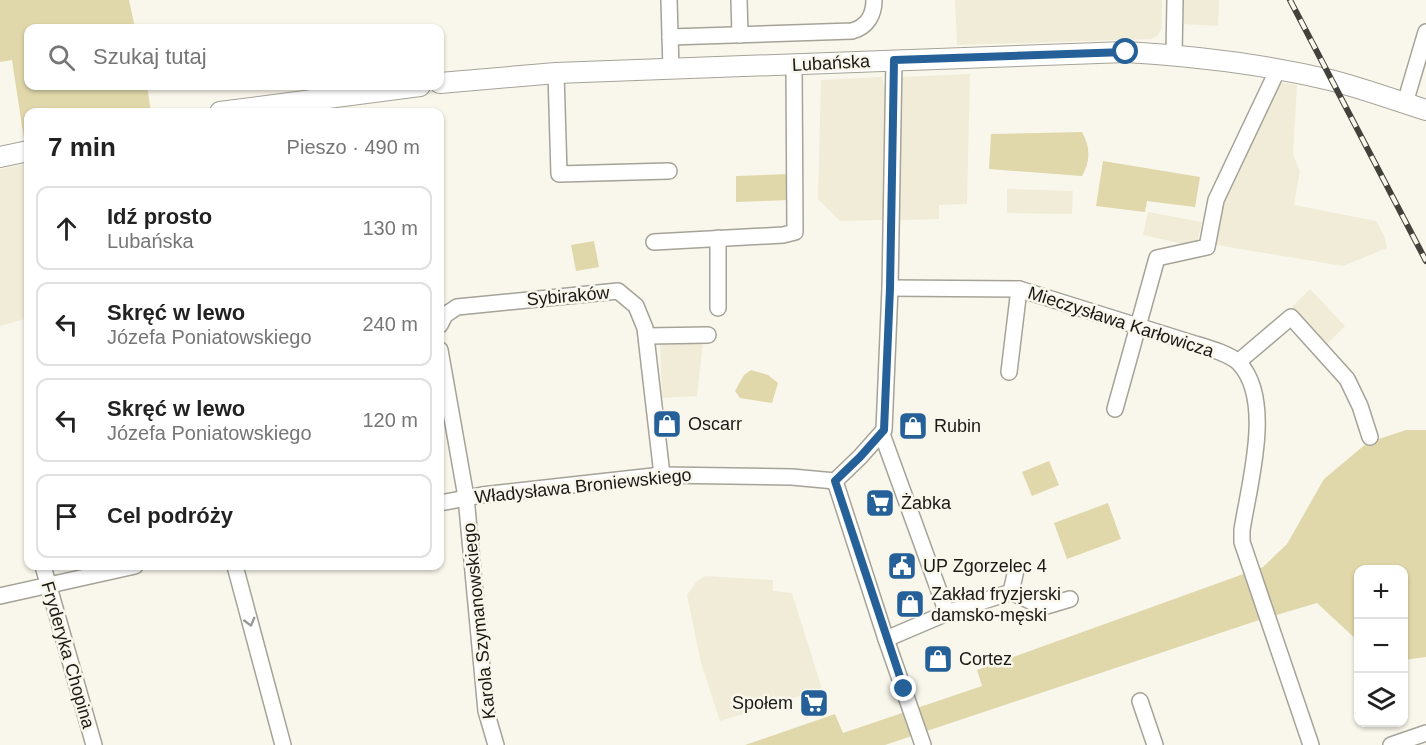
<!DOCTYPE html>
<html lang="pl">
<meta charset="utf-8">
<style>
:root{--surface:#fff;--page:#f6f6f6;--text:#222;--muted:#767676;--line:#e0e0e0}
body{margin:0;font-family:Arial,sans-serif;background:var(--page);color:var(--text)}
.controls{position:absolute;right:18px;bottom:18px;display:grid;overflow:hidden;border-radius:12px;box-shadow:0 2px 4px #0004}
.controls button{width:54px;height:54px;display:grid;place-items:center;padding:0;border:0;border-bottom:2px solid var(--line);background:var(--surface);color:var(--text);font:30px sans-serif}
.stop{position:absolute;width:18px;height:18px;margin:-14px;border:4px solid #256198;border-radius:50%;background:#fff}
.stop.end{background:#256198;border-color:#fff;box-shadow:0 2px 6px #0008}
.list{margin:0;padding:0;list-style:none}
h2{display:flex;justify-content:space-between;align-items:center;height:78px;margin:0;padding:0 24px;font-size:26px}
h2 small{font-size:20px;font-weight:400;color:var(--muted)}
.list li{display:grid;grid-template-columns:39px 1fr auto;gap:18px;align-items:center;box-sizing:border-box;height:84px;margin:0 12px 12px;padding:0 12px;border:2px solid var(--line);border-radius:12px}
.list b{display:block;font-size:22px;white-space:nowrap}
.list p{margin:0;font-size:20px;white-space:nowrap;color:var(--muted)}
.list em{font-size:20px;font-style:normal;color:var(--muted)}
.icon{flex:none;width:33px;height:33px;fill:none;stroke:currentColor;stroke-width:2;stroke-linecap:round;stroke-linejoin:round}
.map{position:relative;flex:none;width:1426px;height:745px;overflow:hidden}
.search{position:absolute;background:var(--surface);box-shadow:0 2px 4px #0004;left:24px;top:24px;width:420px;height:66px;display:flex;align-items:center;gap:15px;box-sizing:border-box;padding:0 21px;border-radius:12px;color:var(--muted);font-size:22px}
.panel{position:absolute;background:var(--surface);box-shadow:0 2px 4px #0004;left:24px;top:108px;width:420px;height:462px;border-radius:12px}
.map>svg:first-child{display:block}
.built{fill:#f0ecd8}
.green{fill:#e0d7aa}
.lines{fill:none;stroke-linecap:round;stroke-linejoin:round}
.street-casing{stroke:#a5a398;stroke-width:18}
.secondary-casing{stroke:#a5a398;stroke-width:22}
.street{stroke:#fff;stroke-width:15}
.secondary{stroke:#fff;stroke-width:20}
.rail-casing{stroke:#42413b;stroke-width:6}
.rail{stroke:#f9f7eb;stroke-width:4;stroke-dasharray:11;stroke-linecap:butt}
.oneway{stroke:#989896}
.route{stroke:#256198;stroke-width:8}
.labels{text-anchor:middle;dominant-baseline:central;stroke-width:5;stroke-linejoin:round;paint-order:stroke}
.street-label{font-size:18px;fill:#1a1915;stroke:#f9f7eb}
.poi-label{font-size:18px;fill:#1a1915;stroke:#f9f7eb;text-anchor:start}
</style>
<div class="map">
<svg width="1426" height="745" viewBox="0 0 1426 745">
<rect width="100%" height="100%" fill="#f9f7eb"/>
<g class="built">
<path d="M955 0H1162V27L1158 35 1152 39 957 45Z"/>
<path d="M1184 0H1219L1218 26 1184 24Z"/>
<path d="M970 74 967 204 939 205V219L898 220 902 77Z"/>
<path d="M882 77 886 93 883 220 840 221 818 199 821 80Z"/>
<path d="M1277 82 1297 85 1293 155 1300 171 1294 205 1376 221 1384 236 1387 248 1343 266 1211 244 1219 200Z"/>
<path d="M28 163V318L0 326V169Z"/>
<path d="M1007 189 1073 191 1072 214 1007 213Z"/>
<path d="M1148 212 1202 222 1197 243 1187 245 1143 235Z"/>
<path d="M1310 289 1345 326 1327 344 1292 307Z"/>
<path d="M703 341 697 396 662 398 660 342Z"/>
<path d="M705 576 773 580V591L792 593 822 689 720 721 701 663 687 595 696 582Z"/>
</g>
<g class="green">
<path d="M0 0H129L135 28H28V86H147L151 112H28V138L24 139 12 60 0 62Z"/>
<path d="M1082 132C1090 146 1091 161 1082 176L989 169 991 134Z"/>
<path d="M1103 161 1200 177 1195 207 1147 201 1145 212 1096 206Z"/>
<path d="M791 174V200L736 202V176Z"/>
<path d="M594 241 599 267 576 271 571 245Z"/>
<path d="M751 370 768 375 778 383 772 403 740 398 735 391 744 375Z"/>
<path d="M1406 430H1426V657L1404 660V570H1358V641L1317 603 1253 622 885 745H745L835 714 843 733 982 686 977 670 1263 567 1287 544 1324 479 1367 443Z"/>
<path d="M1049 461 1059 485 1032 496 1022 472Z"/>
<path d="M1108 503 1121 539 1067 559 1054 523Z"/>
</g>
<g class="lines">
<g class="street-casing">
<g id="street">
<path d="M669 0 671 69"/>
<path d="M739 0 740 35"/>
<path d="M670 37 852 31C867 27 874 15 874 0"/>
<path d="M1174 54 1175 0"/>
<path d="M894 60 890 288 884 430 860 457 835 481 886 639 923 745"/>
<path d="M556 73 559 174 669 171"/>
<path d="M1405 103 1426 32"/>
<path d="M718 238V308"/>
<path d="M654 242 783 235 795 232 794 65"/>
<path d="M890 288 1019 289 1192 343C1205 347 1229 353 1239 363 1274 400 1249 484 1242 530V542L1311 745"/>
<path d="M440 325 445 315 457 307 618 291 636 306 645 328 662 475"/>
<path d="M647 336 708 335"/>
<path d="M440 350 466 497 486 711 496 745"/>
<path d="M1238 362 1291 317 1347 379 1360 406 1370 437"/>
<path d="M1009 372 1019 289"/>
<path d="M1115 409 1157 258 1207 247 1216 200 1278 69"/>
<path d="M882 434 947 613"/>
<path d="M440 503 482 495 662 475 792 477 835 481"/>
<path d="M43 566 94 745"/>
<path d="M235 566 283 745"/>
<path d="M1011 592 1043 607 1070 599"/>
<path d="M0 596 135 566"/>
<path d="M886 639 947 613 1011 592 1016 570"/>
<path d="M1140 701 1155 745"/>
<path d="M1391 745 1426 733"/>
</g>
</g>
<g class="secondary-casing">
<g id="secondary">
<path d="M440 83 556 73 1126 52C1195 56 1263 64 1330 80 1362 88 1394 100 1426 110"/>
<path d="M220 112 420 86"/>
<path d="M0 157 28 151"/>
</g>
</g>
<use href="#street" class="street"/>
<use href="#secondary" class="secondary"/>
<g class="rail-casing">
<path id="rail" d="M1290 0 1426 261"/>
</g>
<use href="#rail" class="rail"/>
</g>
<defs><path id="oneway-chevron" d="M-2-3.5L2.5 0L-2 3.5" fill="none" stroke-width="1.6" stroke-linecap="round" stroke-linejoin="round" transform="scale(1.5)"/></defs>
<use class="oneway" href="#oneway-chevron" transform="translate(250 622) rotate(75)"/>
<g class="lines">
<path class="route" d="M904 689 835 481 860 457 884 430 890 288 894 60 1126 52"/>
</g>
<defs>
<g id="shop-square" transform="scale(1.5)"><rect x="-9" y="-9" width="18" height="18" rx="4" fill="#256198" stroke="#f9f7eb"/><path d="M-5-2.5h2.3a2.7 3.5 0 0 1 5.4 0H5L5.5 6h-11ZM-1.5-2.5h3a1.5 2.3 0 0 0-3 0Z" fill="#fff"/></g>
<g id="supermarket-square" transform="scale(1.5)"><rect x="-9" y="-9" width="18" height="18" rx="4" fill="#256198" stroke="#f9f7eb"/><path d="M-6-5.5h2.5l.6 2H6L4.5 2H-2.5L-4.4-4H-6ZM-1.5 3.2a1.3 1.3 0 1 0 .1 0ZM3 3.2a1.3 1.3 0 1 0 .1 0Z" fill="#fff"/></g>
<g id="civic-square" transform="scale(1.5)"><rect x="-9" y="-9" width="18" height="18" rx="4" fill="#256198" stroke="#f9f7eb"/><path d="M-.6-6.5H3V-4.5H.6V-3L4-1V1h2V6H-6V1h2V-1L-.6-3ZM-1.2 2.5V6h2.4V2.5Z" fill="#fff"/></g>
</defs>
<g fill-rule="evenodd">
<use href="#shop-square" x="667" y="424"/>
<use href="#shop-square" x="913" y="426"/>
<use href="#supermarket-square" x="880" y="503"/>
<use href="#civic-square" x="902" y="566"/>
<use href="#shop-square" x="910" y="604"/>
<use href="#shop-square" x="938" y="659"/>
<use href="#supermarket-square" x="814" y="703"/>
</g>
<g class="labels">
<g class="street-label">
<text transform="translate(831 63) rotate(-3)">Lubańska</text>
<text transform="translate(568 296) rotate(-5)">Sybiraków</text>
<text transform="translate(1121 322) rotate(18)">Mieczysława Karłowicza</text>
<text transform="translate(583 486) rotate(-6)">Władysława Broniewskiego</text>
<text transform="translate(479 621) rotate(-96)">Karola Szymanowskiego</text>
<text transform="translate(68 655) rotate(74)">Fryderyka Chopina</text>
</g>
<g class="poi-label">
<text x="688" y="424">Oscarr</text>
<text x="934" y="426">Rubin</text>
<text x="901" y="503">Żabka</text>
<text x="923" y="566">UP Zgorzelec 4</text>
<text x="931" y="594">Zakład fryzjerski<tspan x="931" dy="21">damsko-męski</tspan></text>
<text x="959" y="659">Cortez</text>
<text x="793" y="703" text-anchor="end">Społem</text>
</g>
</g>
</svg>
<div class="controls">
<button>+</button>
<button>−</button>
<button><svg class="icon" aria-label="layers" viewBox="0 0 24 24"><path d="M12 4l9 5-9 5-9-5zM3 14l9 5 9-5"/></svg></button>
</div>
<div class="stop" style="left:1126px;top:52px"></div>
<div class="stop end" style="left:904px;top:689px"></div>
<div class="search"><svg class="icon" aria-label="search" viewBox="0 0 24 24"><circle cx="10" cy="10" r="6"/><path d="M15 15l6 6"/></svg>Szukaj tutaj</div>
<section class="panel">
<h2>7 min<small>Pieszo · 490 m</small></h2>
<ul class="list">
<li><svg class="icon" aria-label="ahead" viewBox="0 0 24 24"><path d="M12 20V5M6 11l6-6 6 6"/></svg><div><b>Idź prosto</b><p>Lubańska</p></div><em>130 m</em></li>
<li><svg class="icon" aria-label="left" viewBox="0 0 24 24"><path d="M17 20v-9H6M10 6l-5 5 5 5"/></svg><div><b>Skręć w lewo</b><p>Józefa Poniatowskiego</p></div><em>240 m</em></li>
<li><svg class="icon" aria-label="left" viewBox="0 0 24 24"><path d="M17 20v-9H6M10 6l-5 5 5 5"/></svg><div><b>Skręć w lewo</b><p>Józefa Poniatowskiego</p></div><em>120 m</em></li>
<li><svg class="icon" aria-label="arrive" viewBox="0 0 24 24"><path d="M6 21V4h12l-3 4 3 4H6"/></svg><div><b>Cel podróży</b></div></li>
</ul>
</section>
</div>
